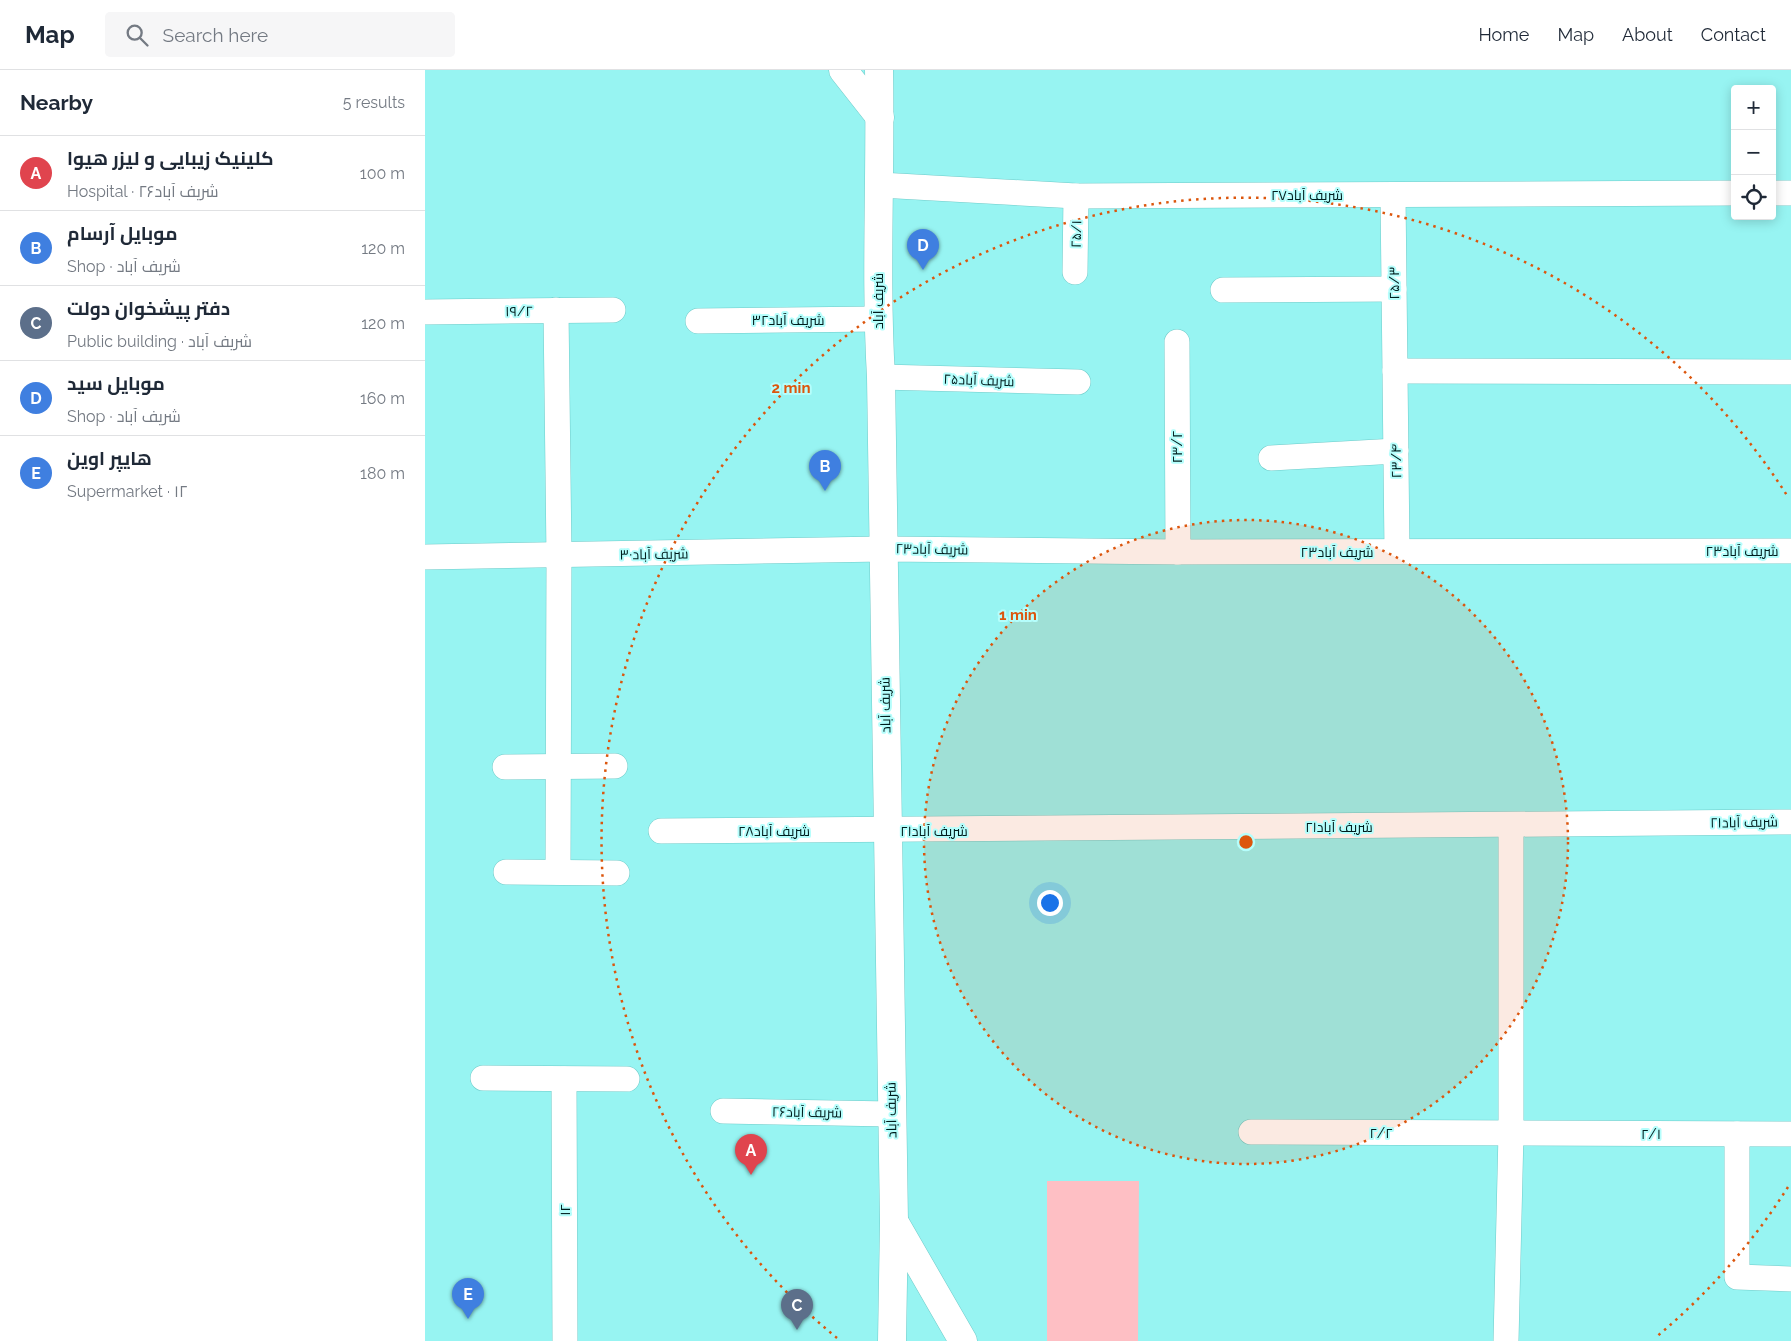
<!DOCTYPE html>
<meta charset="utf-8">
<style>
:root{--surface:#fff;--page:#f6f6f7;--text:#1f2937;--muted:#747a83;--line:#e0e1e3;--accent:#bd2c4c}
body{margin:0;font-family:Raleway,Cairo,sans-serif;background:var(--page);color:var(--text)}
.controls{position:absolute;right:15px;top:15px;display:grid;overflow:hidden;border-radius:5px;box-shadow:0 2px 12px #0003}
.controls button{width:45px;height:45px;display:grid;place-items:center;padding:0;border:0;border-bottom:1px solid var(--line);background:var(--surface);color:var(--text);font:25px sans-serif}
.you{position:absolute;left:624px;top:832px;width:18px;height:18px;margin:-12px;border:4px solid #fff;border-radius:50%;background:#1a73e8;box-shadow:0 0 0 8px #1a73e833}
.badge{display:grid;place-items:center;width:32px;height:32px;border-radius:50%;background:var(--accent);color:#fff;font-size:16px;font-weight:700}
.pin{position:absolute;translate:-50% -41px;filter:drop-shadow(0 1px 2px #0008)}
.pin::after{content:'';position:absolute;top:26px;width:18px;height:15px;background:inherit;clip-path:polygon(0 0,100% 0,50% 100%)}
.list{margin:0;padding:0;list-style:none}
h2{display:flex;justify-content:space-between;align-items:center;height:65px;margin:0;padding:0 20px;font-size:21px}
h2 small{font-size:16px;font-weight:400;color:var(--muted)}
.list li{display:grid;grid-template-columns:32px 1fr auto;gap:15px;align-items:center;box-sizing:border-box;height:75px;padding:0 20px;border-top:1px solid var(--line)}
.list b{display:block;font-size:19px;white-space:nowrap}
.list p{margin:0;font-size:16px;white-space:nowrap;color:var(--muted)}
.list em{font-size:16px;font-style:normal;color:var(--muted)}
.icon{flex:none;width:28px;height:28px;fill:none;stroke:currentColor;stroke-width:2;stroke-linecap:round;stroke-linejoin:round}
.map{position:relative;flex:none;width:1366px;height:1271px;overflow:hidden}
header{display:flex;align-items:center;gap:30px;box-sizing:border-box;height:70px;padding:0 25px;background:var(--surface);border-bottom:1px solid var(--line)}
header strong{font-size:24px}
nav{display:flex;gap:28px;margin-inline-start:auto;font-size:18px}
.search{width:350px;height:45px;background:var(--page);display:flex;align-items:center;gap:12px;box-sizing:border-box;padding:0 18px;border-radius:5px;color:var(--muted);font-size:19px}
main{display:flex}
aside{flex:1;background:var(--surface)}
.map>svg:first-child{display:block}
.garden{fill:#febfc4}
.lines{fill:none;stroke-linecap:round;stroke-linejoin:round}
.street-casing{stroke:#6ecbc9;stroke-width:26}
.secondary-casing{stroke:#6ecbc9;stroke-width:29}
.street{stroke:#fff;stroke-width:25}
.secondary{stroke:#fff;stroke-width:28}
.ring{fill:none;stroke:#dc560d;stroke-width:2.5;stroke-dasharray:2.5 5}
.labels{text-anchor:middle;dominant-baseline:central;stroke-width:4;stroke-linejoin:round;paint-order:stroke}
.street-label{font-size:14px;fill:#001d1d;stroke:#b5fefc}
.centre{fill:#dc560d;stroke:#b5fefc;stroke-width:2.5}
.ring-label{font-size:15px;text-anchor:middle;font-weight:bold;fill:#dc560d;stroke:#b5fefc;stroke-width:4;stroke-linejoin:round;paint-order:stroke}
</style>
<header>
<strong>Map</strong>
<div class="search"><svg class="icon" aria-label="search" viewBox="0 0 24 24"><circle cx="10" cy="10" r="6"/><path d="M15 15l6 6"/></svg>Search here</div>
<nav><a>Home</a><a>Map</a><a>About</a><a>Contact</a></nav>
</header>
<main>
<aside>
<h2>Nearby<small>5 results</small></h2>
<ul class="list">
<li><span class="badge" style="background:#e0444e">A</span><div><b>کلینیک زیبایی و لیزر هیوا</b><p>Hospital · شریف آباد۲۶</p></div><em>100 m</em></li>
<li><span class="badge" style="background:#3f7fe0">B</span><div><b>موبایل آرسام</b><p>Shop · شریف آباد</p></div><em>120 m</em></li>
<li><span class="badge" style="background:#5c6f8a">C</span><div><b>دفتر پیشخوان دولت</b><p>Public building · شریف آباد</p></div><em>120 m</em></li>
<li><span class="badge" style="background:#3f7fe0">D</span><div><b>موبایل سید</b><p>Shop · شریف آباد</p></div><em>160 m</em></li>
<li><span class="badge" style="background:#3f7fe0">E</span><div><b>هایپر اوین</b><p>Supermarket · ۱۲</p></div><em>180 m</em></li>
</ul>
</aside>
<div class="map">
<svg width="1366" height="1271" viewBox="0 0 1366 1271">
<rect width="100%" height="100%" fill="#97f4f2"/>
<path class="garden" d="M622 1111H714L713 1271H622Z"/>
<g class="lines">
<g class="street-casing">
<g id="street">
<path d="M455 115 651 126 1310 123"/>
<path d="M1347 123H1366"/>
<path d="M968 125 972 481"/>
<path d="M650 202 651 126"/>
<path d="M798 220 969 219"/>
<path d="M131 240 134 486 133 802"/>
<path d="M0 242 188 240"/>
<path d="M273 251 453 249"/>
<path d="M752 272 753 482"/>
<path d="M970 301 1366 302"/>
<path d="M456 307 653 312"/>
<path d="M846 388 971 381"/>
<path d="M0 487 458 479 753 482 1366 481"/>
<path d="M80 697 190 696"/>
<path d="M236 761 1366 752"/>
<path d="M81 802 192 803"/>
<path d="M58 1008 202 1009"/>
<path d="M139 1009 140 1271"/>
<path d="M298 1041 466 1044"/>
<path d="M826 1062 1366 1064"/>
<path d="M1312 1064V1207L1366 1209"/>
<path d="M1081 1271 1086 1063V756"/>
</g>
</g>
<g class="secondary-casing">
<g id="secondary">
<path d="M418 0 455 47"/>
<path d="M454 0C456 102 450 205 456 307L469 1152 467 1271"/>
<path d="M470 1153 538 1271"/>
</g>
</g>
<use href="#street" class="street"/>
<use href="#secondary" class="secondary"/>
</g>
<circle cx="821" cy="772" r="322" fill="#dc560d" fill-opacity=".12"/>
<g class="ring">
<circle cx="821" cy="772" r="322"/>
<path d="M1363 1117A643 643 0 0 1 1230 1268M412 1268A643 643 0 1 1 1363 427"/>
</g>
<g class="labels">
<g class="street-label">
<text x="882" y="125">شریف آباد۲۷</text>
<text transform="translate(651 164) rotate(-89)">۲۵/۱</text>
<text transform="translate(969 213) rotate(-91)">۲۵/۳</text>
<text transform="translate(453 231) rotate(-90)">شریف آباد</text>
<text transform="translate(94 241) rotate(-1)">۱۹/۲</text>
<text x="363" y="250">شریف آباد۳۲</text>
<text transform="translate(554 310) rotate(2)">شریف آباد۲۵</text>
<text transform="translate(752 377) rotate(-90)">۲۳/۲</text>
<text transform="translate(971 391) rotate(-91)">۲۳/۴</text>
<text transform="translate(507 479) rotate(1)">شریف آباد۲۳</text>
<text x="1317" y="481">شریف آباد۲۳</text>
<text x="912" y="482">شریف آباد۲۳</text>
<text transform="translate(229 484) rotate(-1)">شریف آباد۳۰</text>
<text transform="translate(460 635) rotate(-91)">شریف آباد</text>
<text transform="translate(1319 752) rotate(-1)">شریف آباد۲۱</text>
<text x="914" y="757">شریف آباد۲۱</text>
<text x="349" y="761">شریف آباد۲۸</text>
<text x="509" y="761">شریف آباد۲۱</text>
<text transform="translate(466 1040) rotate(-91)">شریف آباد</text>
<text transform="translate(382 1042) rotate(1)">شریف آباد۲۶</text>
<text x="956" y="1063">۲/۲</text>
<text x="1226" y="1064">۲/۱</text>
<text transform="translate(140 1140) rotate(-90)">۱۲</text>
</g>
</g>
<circle cx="821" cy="772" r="8" class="centre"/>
<g class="ring-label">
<text x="366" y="323">2 min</text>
<text x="593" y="550">1 min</text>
</g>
</svg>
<div class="controls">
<button>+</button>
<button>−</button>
<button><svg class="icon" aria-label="locate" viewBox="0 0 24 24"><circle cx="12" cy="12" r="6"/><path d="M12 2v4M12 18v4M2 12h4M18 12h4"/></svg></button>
</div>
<div class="you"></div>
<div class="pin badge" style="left:326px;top:1105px;background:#e0444e">A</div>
<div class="pin badge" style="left:400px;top:421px;background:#3f7fe0">B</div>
<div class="pin badge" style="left:372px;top:1260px;background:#5c6f8a">C</div>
<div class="pin badge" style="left:498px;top:200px;background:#3f7fe0">D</div>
<div class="pin badge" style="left:43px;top:1249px;background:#3f7fe0">E</div>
</div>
</main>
